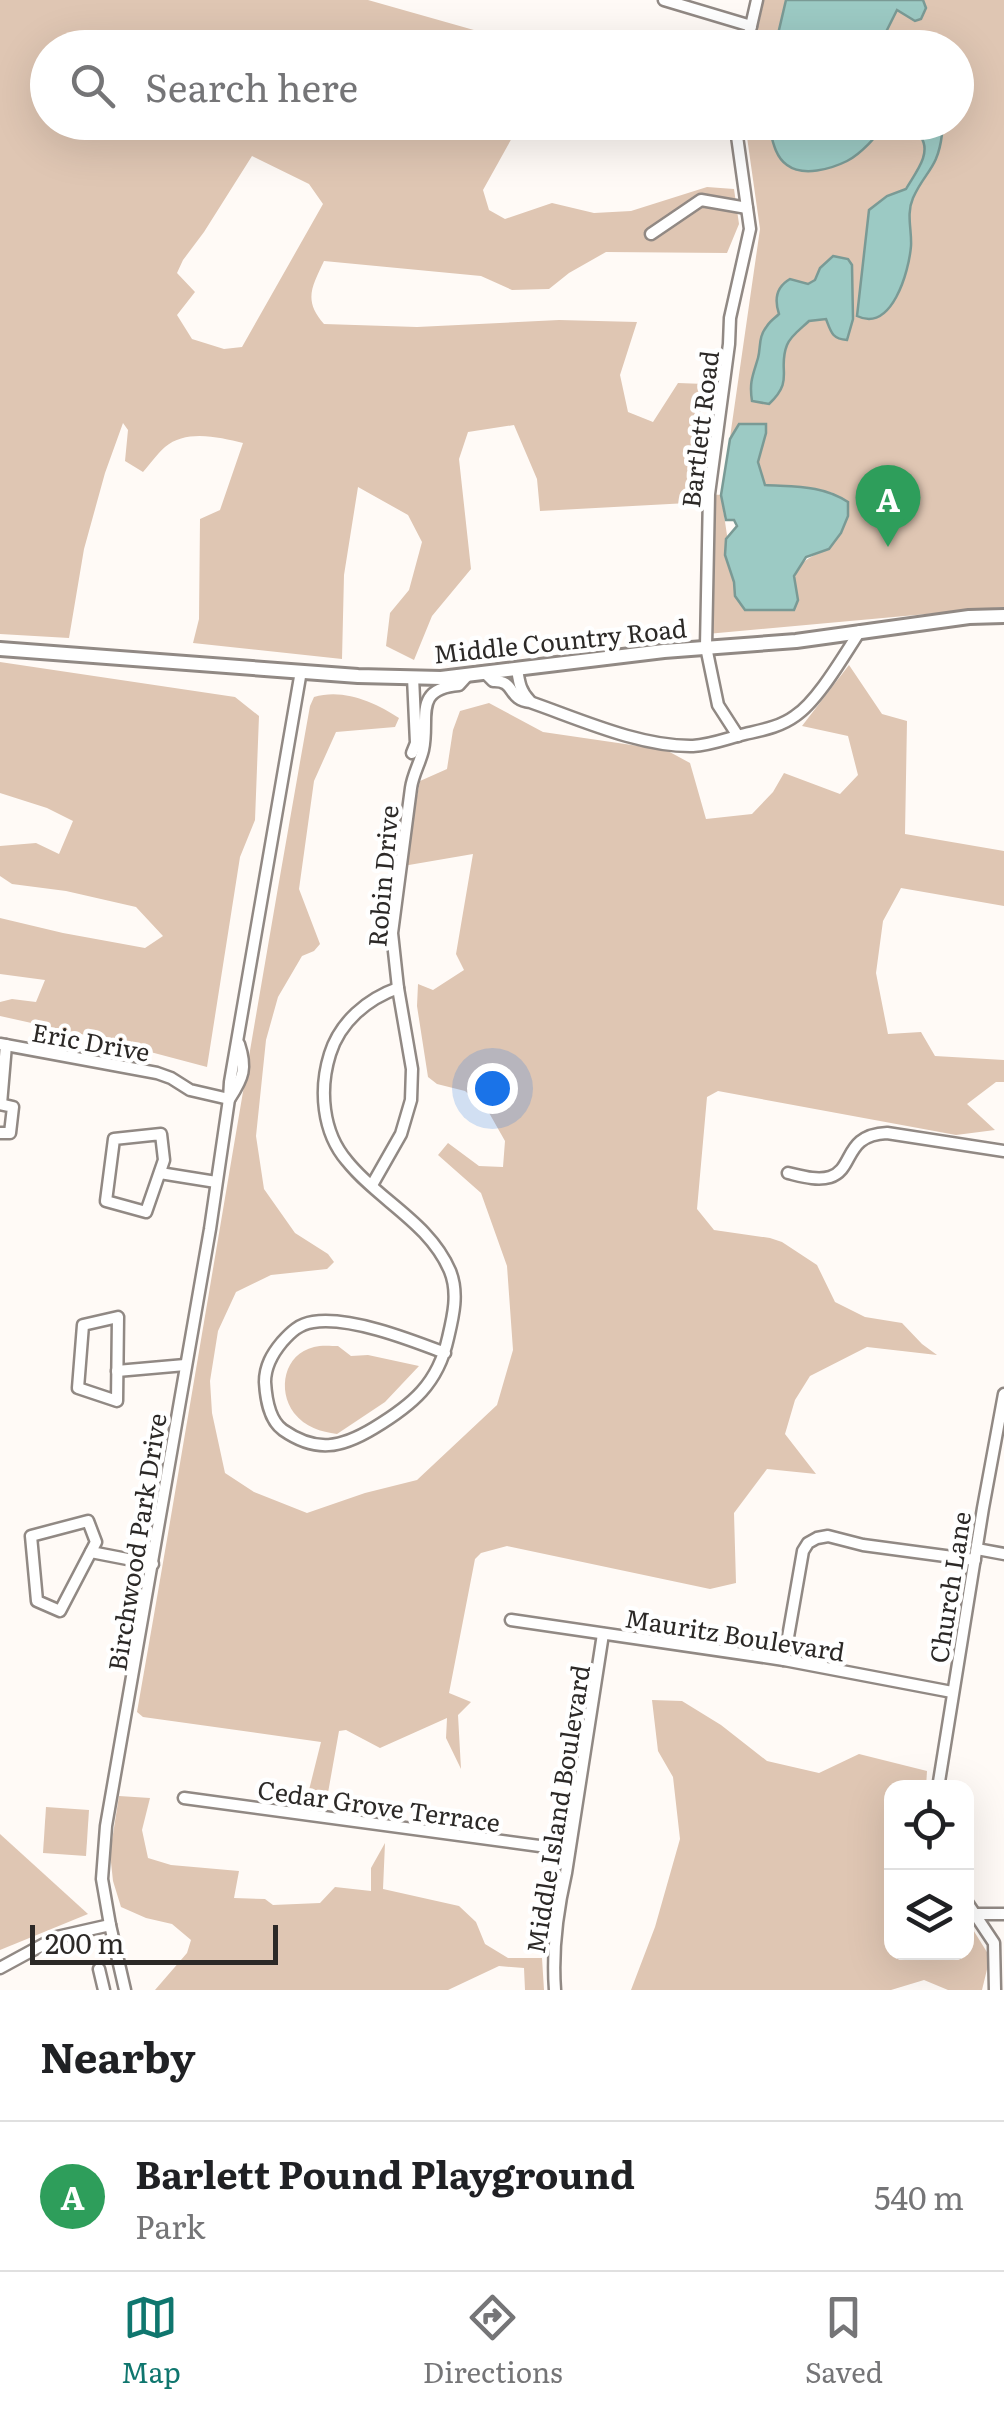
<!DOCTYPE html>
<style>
:root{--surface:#fff;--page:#f6f6f6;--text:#202124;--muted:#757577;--line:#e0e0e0;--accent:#0f766e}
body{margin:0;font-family:Literata,serif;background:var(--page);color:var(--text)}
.controls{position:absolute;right:30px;bottom:30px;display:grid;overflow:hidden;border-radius:20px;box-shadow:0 10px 40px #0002}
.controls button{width:90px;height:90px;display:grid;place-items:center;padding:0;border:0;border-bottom:2px solid var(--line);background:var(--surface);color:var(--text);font:50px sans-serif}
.scale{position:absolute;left:30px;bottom:25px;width:248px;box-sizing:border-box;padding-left:10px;border:5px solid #2c2927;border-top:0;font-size:28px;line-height:35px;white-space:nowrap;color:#2c2927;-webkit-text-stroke:8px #fff;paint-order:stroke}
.you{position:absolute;left:492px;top:1088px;width:35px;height:35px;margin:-25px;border:8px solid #fff;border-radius:50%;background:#1a73e8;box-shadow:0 0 0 15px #1a73e833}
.badge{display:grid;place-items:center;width:65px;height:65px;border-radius:50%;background:var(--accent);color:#fff;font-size:32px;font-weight:700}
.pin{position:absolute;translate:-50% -82px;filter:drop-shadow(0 2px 5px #0008)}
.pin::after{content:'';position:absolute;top:52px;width:35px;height:30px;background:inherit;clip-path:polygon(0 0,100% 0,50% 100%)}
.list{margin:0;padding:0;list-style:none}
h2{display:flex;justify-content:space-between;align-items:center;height:130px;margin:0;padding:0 40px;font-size:42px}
h2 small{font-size:32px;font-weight:400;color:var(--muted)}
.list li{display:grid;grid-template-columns:65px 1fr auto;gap:30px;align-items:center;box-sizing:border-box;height:150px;padding:0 40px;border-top:2px solid var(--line)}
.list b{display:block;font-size:38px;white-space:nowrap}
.list p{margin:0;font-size:32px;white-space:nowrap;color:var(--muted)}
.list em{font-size:32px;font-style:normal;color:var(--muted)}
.icon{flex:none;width:55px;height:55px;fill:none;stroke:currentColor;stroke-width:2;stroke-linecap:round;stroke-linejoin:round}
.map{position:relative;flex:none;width:1004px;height:1990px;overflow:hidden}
.search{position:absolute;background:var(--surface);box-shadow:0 10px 40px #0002;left:30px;right:30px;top:30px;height:110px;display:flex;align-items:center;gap:25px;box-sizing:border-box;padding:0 35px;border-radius:55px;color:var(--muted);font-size:38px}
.sheet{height:280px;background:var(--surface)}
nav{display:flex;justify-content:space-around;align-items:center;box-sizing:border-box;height:140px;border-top:2px solid var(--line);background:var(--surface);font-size:28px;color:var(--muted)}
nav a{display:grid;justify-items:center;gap:5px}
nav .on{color:var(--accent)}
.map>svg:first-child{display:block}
.green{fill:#dfc6b3;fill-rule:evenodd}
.water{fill:#9ccac4;stroke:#7a9a95;stroke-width:2.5}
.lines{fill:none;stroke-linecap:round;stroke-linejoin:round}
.minor-casing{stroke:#918984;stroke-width:15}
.major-casing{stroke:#918984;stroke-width:18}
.minor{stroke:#fff;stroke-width:10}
.major{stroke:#fff;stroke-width:12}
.labels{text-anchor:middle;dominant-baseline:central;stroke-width:9;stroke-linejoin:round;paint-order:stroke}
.street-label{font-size:25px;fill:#2c2927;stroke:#fff}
</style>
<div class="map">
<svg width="1004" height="1990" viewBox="0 0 1004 1990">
<rect width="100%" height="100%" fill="#fffaf6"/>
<g class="green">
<path d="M0 0H368L534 47 48 48V122L574 123 548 125 513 136 483 190 489 210 505 219 552 203 594 213 631 211 707 187 734 189 739 224 727 253 606 252 569 273 549 289 512 290 481 276 324 261C312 287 303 300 324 324L417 327 559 320 637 322 620 375 628 412 653 422 678 383 705 384 688 503 540 511 537 479 514 425 468 432 459 459 471 569 432 616 414 660 386 646 390 613 409 590 422 542 408 515 358 487 344 575 342 659 193 643 199 619 200 519 220 510 243 443C219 437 186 429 165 447 157 454 150 464 143 472L125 461 128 430 123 423 105 473 84 549 69 638 0 634ZM252 156 309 184 323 204 242 347 224 349 192 339 177 315 195 292 177 273 183 260 204 232Z"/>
<path d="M764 0H1004V607L707 634 709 494 721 495 734 582 746 610H794C794 572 791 563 829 549L833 493C798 483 760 485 723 486L760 229 745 123 956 122V48L754 47Z"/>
<path d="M0 662 235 697 259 716 255 820 240 857 207 1067 90 1036 0 1016V1002L12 999 36 1002 45 980 0 974V918L63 933 145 948 163 936 136 907 66 891 12 884 0 876V846L36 843 59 854 73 821 47 808 0 793Z"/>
<path d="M849 665 882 714 907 721 905 834 1004 851V906L901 888 883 921 876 973 888 1034 921 1032 935 1056 1004 1060V1082H996L967 1104 995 1130 956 1135 718 1091 707 1097 697 1209 714 1230 770 1238 782 1242 817 1265 835 1302 865 1317 902 1323 922 1344 937 1355 867 1347 810 1376 795 1400 785 1434 816 1474 767 1469 734 1513 736 1583 710 1589 507 1546 481 1553 475 1559 449 1693 471 1702 458 1715 461 1769 446 1738 447 1718 380 1748 346 1730 339 1731 326 1804 308 1794 321 1742 143 1717 137 1712C196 1377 250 1041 310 706L314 697C343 688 375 702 399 718L395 727 336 732 314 781 299 889 320 944 314 951 302 956 278 997 266 1040 256 1136 264 1189 295 1233 328 1254 334 1262 327 1269 271 1275 236 1292 218 1331 210 1381 212 1413 225 1473 254 1492 307 1513 365 1493 417 1480 497 1405 513 1350 507 1266 481 1193 438 1155 448 1143 479 1166 503 1167 505 1141 488 1111 465 1091 437 1084 428 1077 417 1006 418 984 433 990 464 970 456 954 473 854 403 866 420 781 447 769 453 730 460 711 489 703 543 732 666 750 690 763 706 819 752 814 773 792 784 773 840 794 858 775 848 736 802 726Z"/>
<path d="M338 1346 351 1356 368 1355 419 1366 385 1402 337 1434C321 1432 305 1427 294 1413 277 1390 284 1354 314 1347 321 1345 331 1346 338 1346Z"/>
<path d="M652 1700 682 1701 721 1725 767 1761 819 1773 859 1754 927 1771 926 1787 892 1788V1952H966L967 1920 990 1957 982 1990H948L924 1980 891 1990H631L655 1927 680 1839 673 1777 658 1751Z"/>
<path d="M119 1796 150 1798 142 1830 148 1858 171 1865 239 1871 234 1898 265 1899 273 1905 320 1903 335 1887 371 1891V1868L385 1843 383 1889 459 1906 476 1922 485 1944 508 1958H542L544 1990H525L524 1968 499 1966 448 1990H155L187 1953 191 1940 172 1924 146 1918 121 1907 113 1881 110 1853Z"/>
<path d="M46 1807 89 1810 86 1856 43 1853Z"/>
<path d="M0 1834 88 1914 0 1950Z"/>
</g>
<g class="water">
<path d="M786 0H923L926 8 921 19 915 21 897 10 882 40 885 47H775Z"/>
<path d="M768 123V122L886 123C878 135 861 154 847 161 831 169 803 177 787 165 774 156 772 137 768 123Z"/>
<path d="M926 126 936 127 942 134C938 169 925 171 913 198 906 214 912 230 911 246 909 271 892 333 857 316L869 210 887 196 906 189C915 173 932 154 921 137Z"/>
<path d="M833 256 848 259 852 265 853 319 847 340C832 339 831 332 826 319L809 321C802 328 791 335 787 345 777 370 795 380 769 404L752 401C749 382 753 375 758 358 761 347 758 337 767 326 770 321 775 318 779 314 774 299 776 287 790 279L808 284 815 280 820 268Z"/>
<path d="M739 424H766V433L758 462 765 485C796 487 822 485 848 502V516L841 533 829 549 806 557 794 576 798 600 794 610H745L735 596 734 582 725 555 726 539 737 526 734 520H726L721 495 730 439Z"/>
</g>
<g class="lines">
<g class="minor-casing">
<g id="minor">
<path d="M664 0 751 26"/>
<path d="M746 48 757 0"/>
<path d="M735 122 750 229 730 318 729 344 709 494 706 647 718 705 738 736"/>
<path d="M651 234 701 200 747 208"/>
<path d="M517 669C519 682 520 691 530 701"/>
<path d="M485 673 493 681C516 680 507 700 530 702 579 719 640 747 693 746 711 745 728 738 745 734 762 730 780 727 795 716 818 701 844 655 860 631"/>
<path d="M412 753 416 743 413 677"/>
<path d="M398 988C367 999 340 1022 330 1054 319 1089 322 1132 347 1161 379 1201 429 1222 450 1271 459 1293 453 1317 448 1338 438 1384 412 1405 374 1428 341 1448 316 1453 283 1430 269 1420 266 1399 265 1382 265 1366 272 1354 282 1342 291 1332 299 1324 313 1322 350 1316 411 1340 445 1353"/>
<path d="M0 1044 157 1073 171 1078 190 1090 229 1099"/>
<path d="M230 1098C243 1078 247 1068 239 1044"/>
<path d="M0 1104 13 1107 10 1133H0"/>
<path d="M1 1104 6 1045"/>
<path d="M161 1134 164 1160 146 1212 106 1201 114 1139Z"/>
<path d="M160 1173 216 1182"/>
<path d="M788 1173C801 1176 817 1181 830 1177 855 1169 843 1135 887 1133L1004 1151"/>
<path d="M372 1185 401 1134 411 1100 412 1069 398 988 392 933 411 788C413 774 420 763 423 750 430 718 412 689 459 685L468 675"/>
<path d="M118 1317 117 1401 78 1388 83 1325Z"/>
<path d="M117 1371 185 1365"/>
<path d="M88 1521 96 1542 60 1611 37 1601 31 1536Z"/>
<path d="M977 1549 1004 1554"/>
<path d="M91 1552 153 1564"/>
<path d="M511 1620 784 1660 952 1692"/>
<path d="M784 1660 803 1551 808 1543 817 1538 828 1536 863 1545 975 1560"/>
<path d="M938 1788 983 1508 1004 1394"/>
<path d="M184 1798 569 1850"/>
<path d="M966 1901 994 1943 995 1990"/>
<path d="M977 1914H1004"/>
<path d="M0 1968 57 1937 110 1925"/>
<path d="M99 1969 104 1990"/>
<path d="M125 1990 110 1925 102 1879 106 1826 210 1229 229 1099 230 1082 301 671"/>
<path d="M555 1990C552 1950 557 1912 566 1873L603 1634"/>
</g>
</g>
<g class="major-casing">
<path id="major" d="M0 649 358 676 441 678 664 651 796 641 969 617 1004 616"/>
</g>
<use href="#minor" class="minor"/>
<use href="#major" class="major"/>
</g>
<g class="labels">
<g class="street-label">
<text transform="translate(699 429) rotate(-83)">Bartlett Road</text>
<text transform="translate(560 640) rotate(-6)">Middle Country Road</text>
<text transform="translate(382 876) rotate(-85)">Robin Drive</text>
<text transform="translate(91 1041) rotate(10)">Eric Drive</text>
<text transform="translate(136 1542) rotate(-81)">Birchwood Park Drive</text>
<text transform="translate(949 1587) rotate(-81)">Church Lane</text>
<text transform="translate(735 1634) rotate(9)">Mauritz Boulevard</text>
<text transform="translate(379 1805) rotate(8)">Cedar Grove Terrace</text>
<text transform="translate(557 1809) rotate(-81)">Middle Island Boulevard</text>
</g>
</g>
</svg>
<div class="controls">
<button><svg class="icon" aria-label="locate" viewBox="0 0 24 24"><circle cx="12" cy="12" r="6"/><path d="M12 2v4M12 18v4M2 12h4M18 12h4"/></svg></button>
<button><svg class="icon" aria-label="layers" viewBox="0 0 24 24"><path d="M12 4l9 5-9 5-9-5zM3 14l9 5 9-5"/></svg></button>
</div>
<div class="scale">200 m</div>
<div class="you"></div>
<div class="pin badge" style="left:888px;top:547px;background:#2e9e5b">A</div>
<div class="search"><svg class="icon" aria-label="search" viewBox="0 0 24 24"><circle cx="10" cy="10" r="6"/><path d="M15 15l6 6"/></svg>Search here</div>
</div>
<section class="sheet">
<h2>Nearby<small></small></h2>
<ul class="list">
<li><span class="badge" style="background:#2e9e5b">A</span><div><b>Barlett Pound Playground</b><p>Park</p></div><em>540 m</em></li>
</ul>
</section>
<nav>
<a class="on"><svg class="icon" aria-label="map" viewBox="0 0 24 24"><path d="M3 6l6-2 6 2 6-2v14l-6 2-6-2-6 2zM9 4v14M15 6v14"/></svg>Map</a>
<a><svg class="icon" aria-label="directions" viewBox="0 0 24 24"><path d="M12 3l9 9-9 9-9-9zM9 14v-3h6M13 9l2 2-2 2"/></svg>Directions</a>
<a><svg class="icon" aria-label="saved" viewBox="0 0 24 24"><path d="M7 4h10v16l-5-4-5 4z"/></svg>Saved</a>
</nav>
